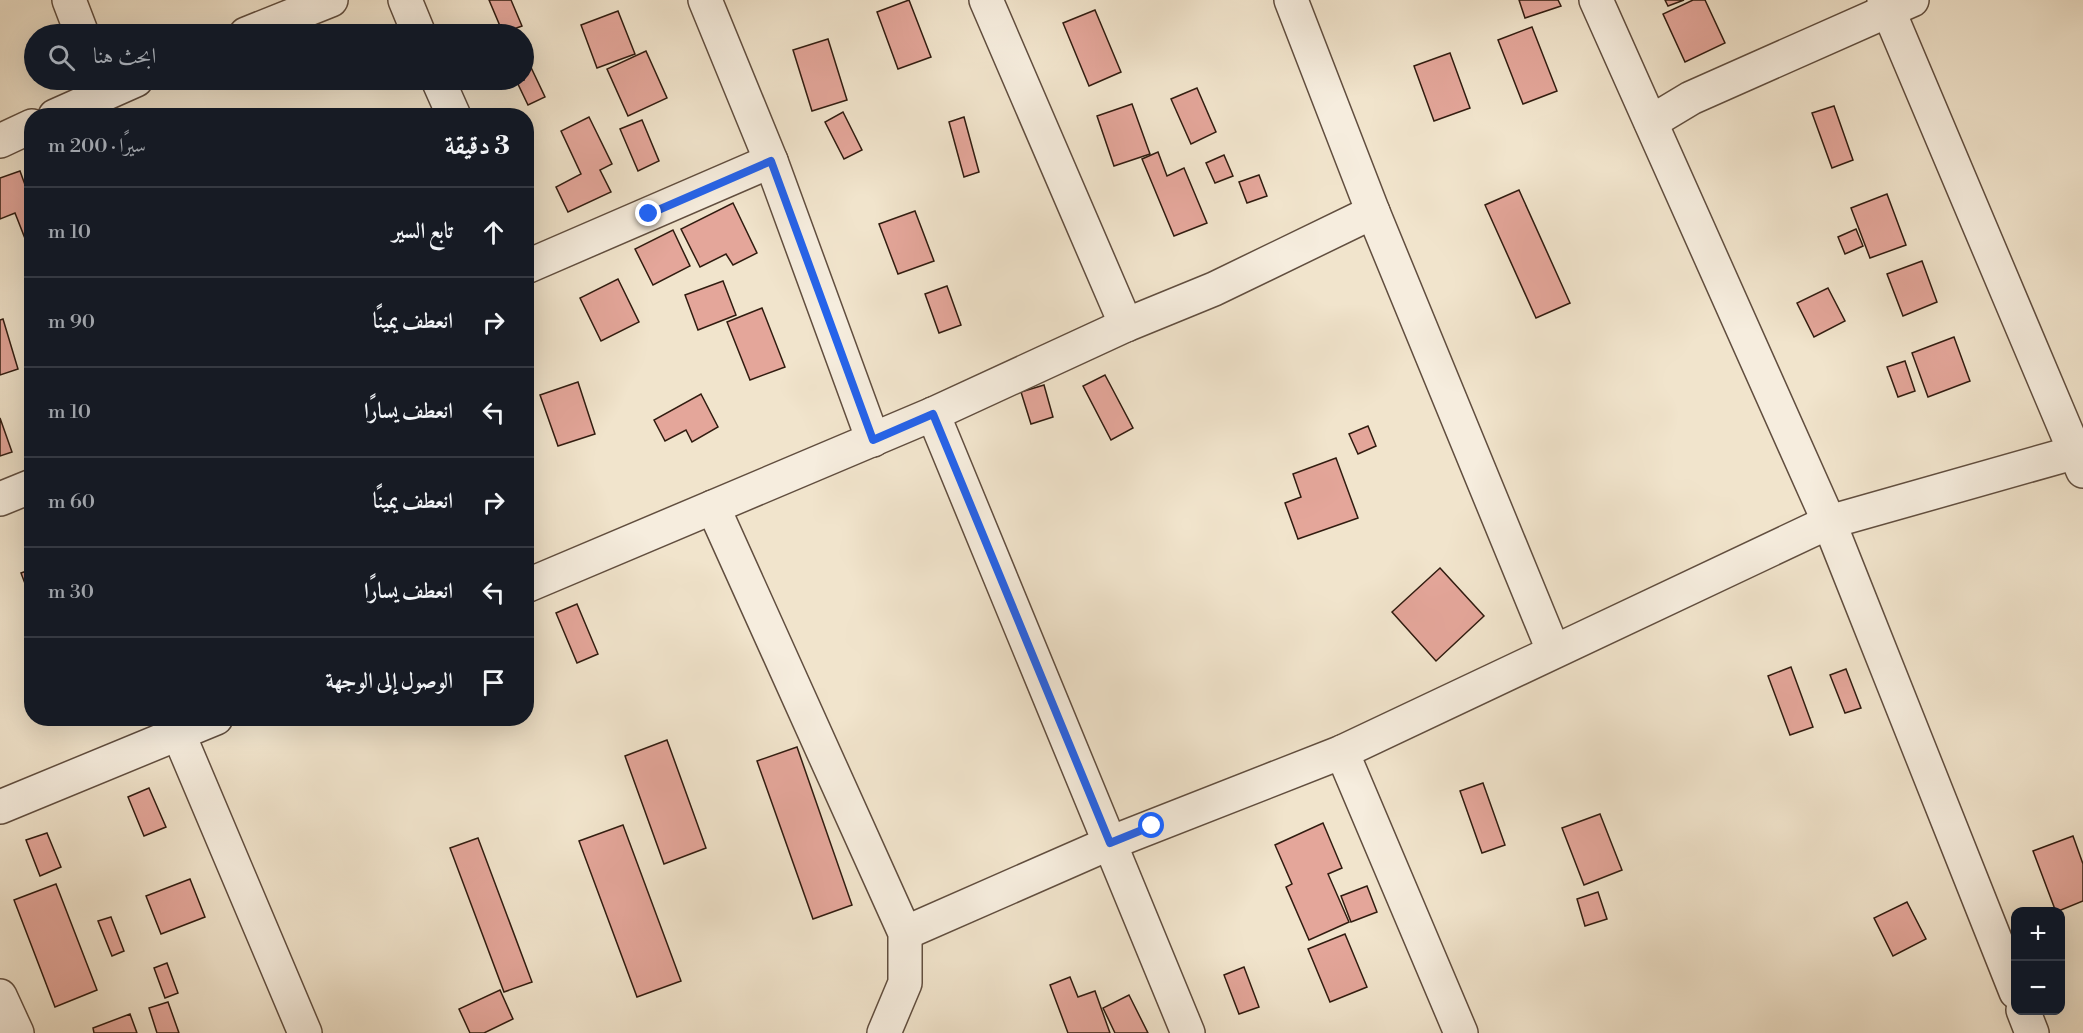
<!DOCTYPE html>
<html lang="ar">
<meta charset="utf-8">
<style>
:root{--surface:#171b24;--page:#20242c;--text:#f1f3f6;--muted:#9ea1a6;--line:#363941}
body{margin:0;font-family:"Libre Bodoni",Amiri,serif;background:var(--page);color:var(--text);direction:rtl}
.controls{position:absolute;right:18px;bottom:18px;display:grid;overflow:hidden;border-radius:12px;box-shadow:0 6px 24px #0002}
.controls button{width:54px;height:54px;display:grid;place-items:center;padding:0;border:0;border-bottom:2px solid var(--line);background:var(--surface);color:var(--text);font:30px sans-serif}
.stop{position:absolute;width:18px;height:18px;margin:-14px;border:4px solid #2563eb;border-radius:50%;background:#fff}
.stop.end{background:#2563eb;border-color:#fff;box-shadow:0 2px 6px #0008}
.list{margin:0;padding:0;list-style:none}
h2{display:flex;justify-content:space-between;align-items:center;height:78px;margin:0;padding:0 24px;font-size:26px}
h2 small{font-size:20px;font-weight:400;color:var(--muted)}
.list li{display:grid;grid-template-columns:39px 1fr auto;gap:18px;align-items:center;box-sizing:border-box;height:90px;padding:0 24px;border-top:2px solid var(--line)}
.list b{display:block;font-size:22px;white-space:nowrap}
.list em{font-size:20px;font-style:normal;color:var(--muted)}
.icon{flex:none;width:33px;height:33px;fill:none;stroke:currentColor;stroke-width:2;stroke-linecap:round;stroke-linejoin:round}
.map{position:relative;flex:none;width:2083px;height:1033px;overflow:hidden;direction:ltr}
.search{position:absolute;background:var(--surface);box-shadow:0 6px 24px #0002;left:24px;top:24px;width:510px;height:66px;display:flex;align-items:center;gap:15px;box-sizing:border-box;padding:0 21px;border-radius:33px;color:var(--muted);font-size:22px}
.panel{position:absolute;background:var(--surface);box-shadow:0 6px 24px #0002;left:24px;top:108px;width:510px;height:618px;border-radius:24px;direction:rtl}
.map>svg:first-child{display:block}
.building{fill:#e4a69a;stroke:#311c10;stroke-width:1.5}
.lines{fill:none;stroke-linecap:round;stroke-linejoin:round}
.street-casing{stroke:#614e3f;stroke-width:36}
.street{stroke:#f6edde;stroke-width:33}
.route{stroke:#2563eb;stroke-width:8}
</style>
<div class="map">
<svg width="2083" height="1033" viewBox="0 0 2083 1033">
<rect width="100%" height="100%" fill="#f1e4cc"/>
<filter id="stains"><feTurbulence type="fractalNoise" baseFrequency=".00333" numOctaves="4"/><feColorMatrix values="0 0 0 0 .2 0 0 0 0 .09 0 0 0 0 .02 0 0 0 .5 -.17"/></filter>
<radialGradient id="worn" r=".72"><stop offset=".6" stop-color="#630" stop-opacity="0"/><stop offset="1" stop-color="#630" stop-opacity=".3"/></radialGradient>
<g class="building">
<path d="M489 0H511L522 26 503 33Z"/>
<path d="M909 0 931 57 898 69 877 12Z"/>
<path d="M1519 0H1558L1561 6 1525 18Z"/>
<path d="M1665 0H1684L1668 6Z"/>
<path d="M1693 0H1705L1725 43 1685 62 1663 14Z"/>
<path d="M1095 10 1121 72 1089 86 1063 23Z"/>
<path d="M618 11 635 54 597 68 581 25Z"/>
<path d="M1532 27 1557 91 1523 104 1498 40Z"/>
<path d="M828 39 847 100 812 111 793 50Z"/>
<path d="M646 51 667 98 628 116 607 69Z"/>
<path d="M1450 53 1470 108 1434 121 1414 66Z"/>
<path d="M527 59 545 97 528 105 516 80H524V61Z"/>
<path d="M1197 88 1216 132 1191 144 1171 99Z"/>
<path d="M1132 104 1150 154 1114 166 1097 116Z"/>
<path d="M1834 106 1853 160 1832 168 1812 113Z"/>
<path d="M843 112 862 150 844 159 825 122Z"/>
<path d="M589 117 612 164 600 170 611 192 568 212 556 187 581 174 561 131Z"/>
<path d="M964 117 979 172 964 177 949 122Z"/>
<path d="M642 120 659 161 638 171 620 129Z"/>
<path d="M1158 152 1167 176 1184 168 1207 223 1174 236 1142 159Z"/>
<path d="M1224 155 1233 176 1215 183 1206 163Z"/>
<path d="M20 171 32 204V239L26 241 15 213 0 219V178Z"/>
<path d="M1259 175 1267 196 1247 203 1239 182Z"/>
<path d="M1519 190 1570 303 1536 318 1485 205Z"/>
<path d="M1887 194 1906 245 1870 258 1851 208Z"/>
<path d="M733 203 757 253 733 265 726 254 700 267 681 229Z"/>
<path d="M915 211 934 261 898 274 879 224Z"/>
<path d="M1856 229 1863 246 1845 254 1838 237Z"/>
<path d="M673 230 690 266 653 285 635 249Z"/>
<path d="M1922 261 1937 302 1903 316 1887 274Z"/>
<path d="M618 279 639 322 601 341 580 298Z"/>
<path d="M723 281 736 315 698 330 685 295Z"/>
<path d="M947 286 961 325 939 333 925 294Z"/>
<path d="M1828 288 1845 321 1814 337 1797 303Z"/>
<path d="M762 308 785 367 750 380 727 322Z"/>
<path d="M3 319 18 369 0 375V320Z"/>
<path d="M1954 337 1970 381 1928 397 1912 353Z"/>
<path d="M1905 361 1915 391 1898 397 1887 367Z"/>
<path d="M1105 375 1133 428 1111 440 1083 386Z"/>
<path d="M578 382 595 434 558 446 540 395Z"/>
<path d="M1044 385 1053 417 1031 424 1021 392Z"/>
<path d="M701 394 718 427 692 442 686 430 665 441 654 420Z"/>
<path d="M0 418 12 452 0 456Z"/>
<path d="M1368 426 1376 446 1358 454 1349 434Z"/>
<path d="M1336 458 1358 518 1298 539 1285 503 1301 497 1293 474Z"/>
<path d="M1440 568 1484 616 1436 661 1392 612Z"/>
<path d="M32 569V602L21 573Z"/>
<path d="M577 604 598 654 577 663 556 613Z"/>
<path d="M1791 667 1813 727 1790 735 1768 676Z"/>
<path d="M1846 669 1861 708 1845 713 1830 675Z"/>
<path d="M667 740 706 848 664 864 625 756Z"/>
<path d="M797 747 852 905 813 919 757 761Z"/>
<path d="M1483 783 1505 845 1482 853 1460 791Z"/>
<path d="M149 788 166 827 144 836 128 797Z"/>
<path d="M1600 814 1622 870 1584 885 1562 828Z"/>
<path d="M1323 823 1342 868 1328 874 1349 922 1309 940 1286 887 1292 884 1275 845Z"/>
<path d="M623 825 681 981 637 997 579 841Z"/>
<path d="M47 833 61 867 40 876 26 840Z"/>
<path d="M2073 836 2083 864V901L2056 912 2033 851Z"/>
<path d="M478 838 532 982 504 992 450 848Z"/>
<path d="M190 879 205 917 161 934 146 896Z"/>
<path d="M56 884 97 990 55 1007 14 900Z"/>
<path d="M1367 886 1377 912 1351 922 1341 896Z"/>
<path d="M1598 892 1607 919 1585 926 1577 899Z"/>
<path d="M1907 902 1926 939 1893 956 1874 918Z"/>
<path d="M111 917 124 951 112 956 98 921Z"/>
<path d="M1345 934 1367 987 1330 1002 1308 949Z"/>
<path d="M167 963 178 993 165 998 154 968Z"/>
<path d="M1244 967 1259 1007 1239 1014 1224 975Z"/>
<path d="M1070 977 1078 997 1095 991 1110 1033H1068L1050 985Z"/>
<path d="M500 990 513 1019 484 1033H470L459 1009Z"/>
<path d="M1129 995 1148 1033H1115L1103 1008Z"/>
<path d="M168 1002 179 1033H157L149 1008Z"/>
<path d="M130 1014 137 1033H94L93 1028Z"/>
</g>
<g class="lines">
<g class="street-casing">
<g id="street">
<path d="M69 0 82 34"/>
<path d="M405 0 419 34"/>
<path d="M705 0 771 161 873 440"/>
<path d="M986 0 1126 325"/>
<path d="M1291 0 1373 212 1553 650"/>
<path d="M1596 0 1829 522 2016 992"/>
<path d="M1884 0 2083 471"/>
<path d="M246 34 331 0"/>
<path d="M438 80 454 116"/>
<path d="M55 116 136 80"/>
<path d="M1651 122 1691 98 1912 0"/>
<path d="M0 141 32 126"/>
<path d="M526 267 771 161"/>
<path d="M933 414 1188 1033"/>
<path d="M0 499 32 486"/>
<path d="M713 507 905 933V983L884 1033"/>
<path d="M526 586 933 414 1126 325 1214 289 1373 212"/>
<path d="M179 735 305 1033"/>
<path d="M1342 752 1461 1033"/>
<path d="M0 807 216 718"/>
<path d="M905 933 1110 843 1342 752 1829 522 2083 450"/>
<path d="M0 996 17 1033"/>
<path d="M2023 1010 2032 1033"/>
</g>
</g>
<use href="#street" class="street"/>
</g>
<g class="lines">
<path class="route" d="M649 214 771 161 873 440 933 414 1110 843 1152 826"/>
</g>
<rect width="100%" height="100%" filter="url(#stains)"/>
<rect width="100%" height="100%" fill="url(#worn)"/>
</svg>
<div class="controls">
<button>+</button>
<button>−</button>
</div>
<div class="stop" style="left:1152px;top:826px"></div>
<div class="stop end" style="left:649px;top:214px"></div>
<div class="search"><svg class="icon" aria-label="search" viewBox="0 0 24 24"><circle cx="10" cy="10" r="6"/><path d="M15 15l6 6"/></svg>ابحث هنا</div>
<section class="panel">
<h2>3 دقيقة<small>سيرًا · 200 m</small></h2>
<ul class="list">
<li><svg class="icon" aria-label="ahead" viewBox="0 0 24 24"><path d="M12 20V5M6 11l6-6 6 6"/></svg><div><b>تابع السير</b></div><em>10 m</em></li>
<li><svg class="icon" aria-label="right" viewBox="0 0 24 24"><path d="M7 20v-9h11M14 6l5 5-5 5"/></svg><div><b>انعطف يمينًا</b></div><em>90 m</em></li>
<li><svg class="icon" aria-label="left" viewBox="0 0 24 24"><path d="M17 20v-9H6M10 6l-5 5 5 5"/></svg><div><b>انعطف يسارًا</b></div><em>10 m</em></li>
<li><svg class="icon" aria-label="right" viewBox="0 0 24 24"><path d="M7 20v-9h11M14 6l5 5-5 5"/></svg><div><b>انعطف يمينًا</b></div><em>60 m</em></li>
<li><svg class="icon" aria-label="left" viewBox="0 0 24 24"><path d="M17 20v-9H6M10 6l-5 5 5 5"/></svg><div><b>انعطف يسارًا</b></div><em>30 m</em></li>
<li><svg class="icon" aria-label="arrive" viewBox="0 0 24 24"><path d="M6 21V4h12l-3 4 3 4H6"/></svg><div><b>الوصول إلى الوجهة</b></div></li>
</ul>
</section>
</div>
